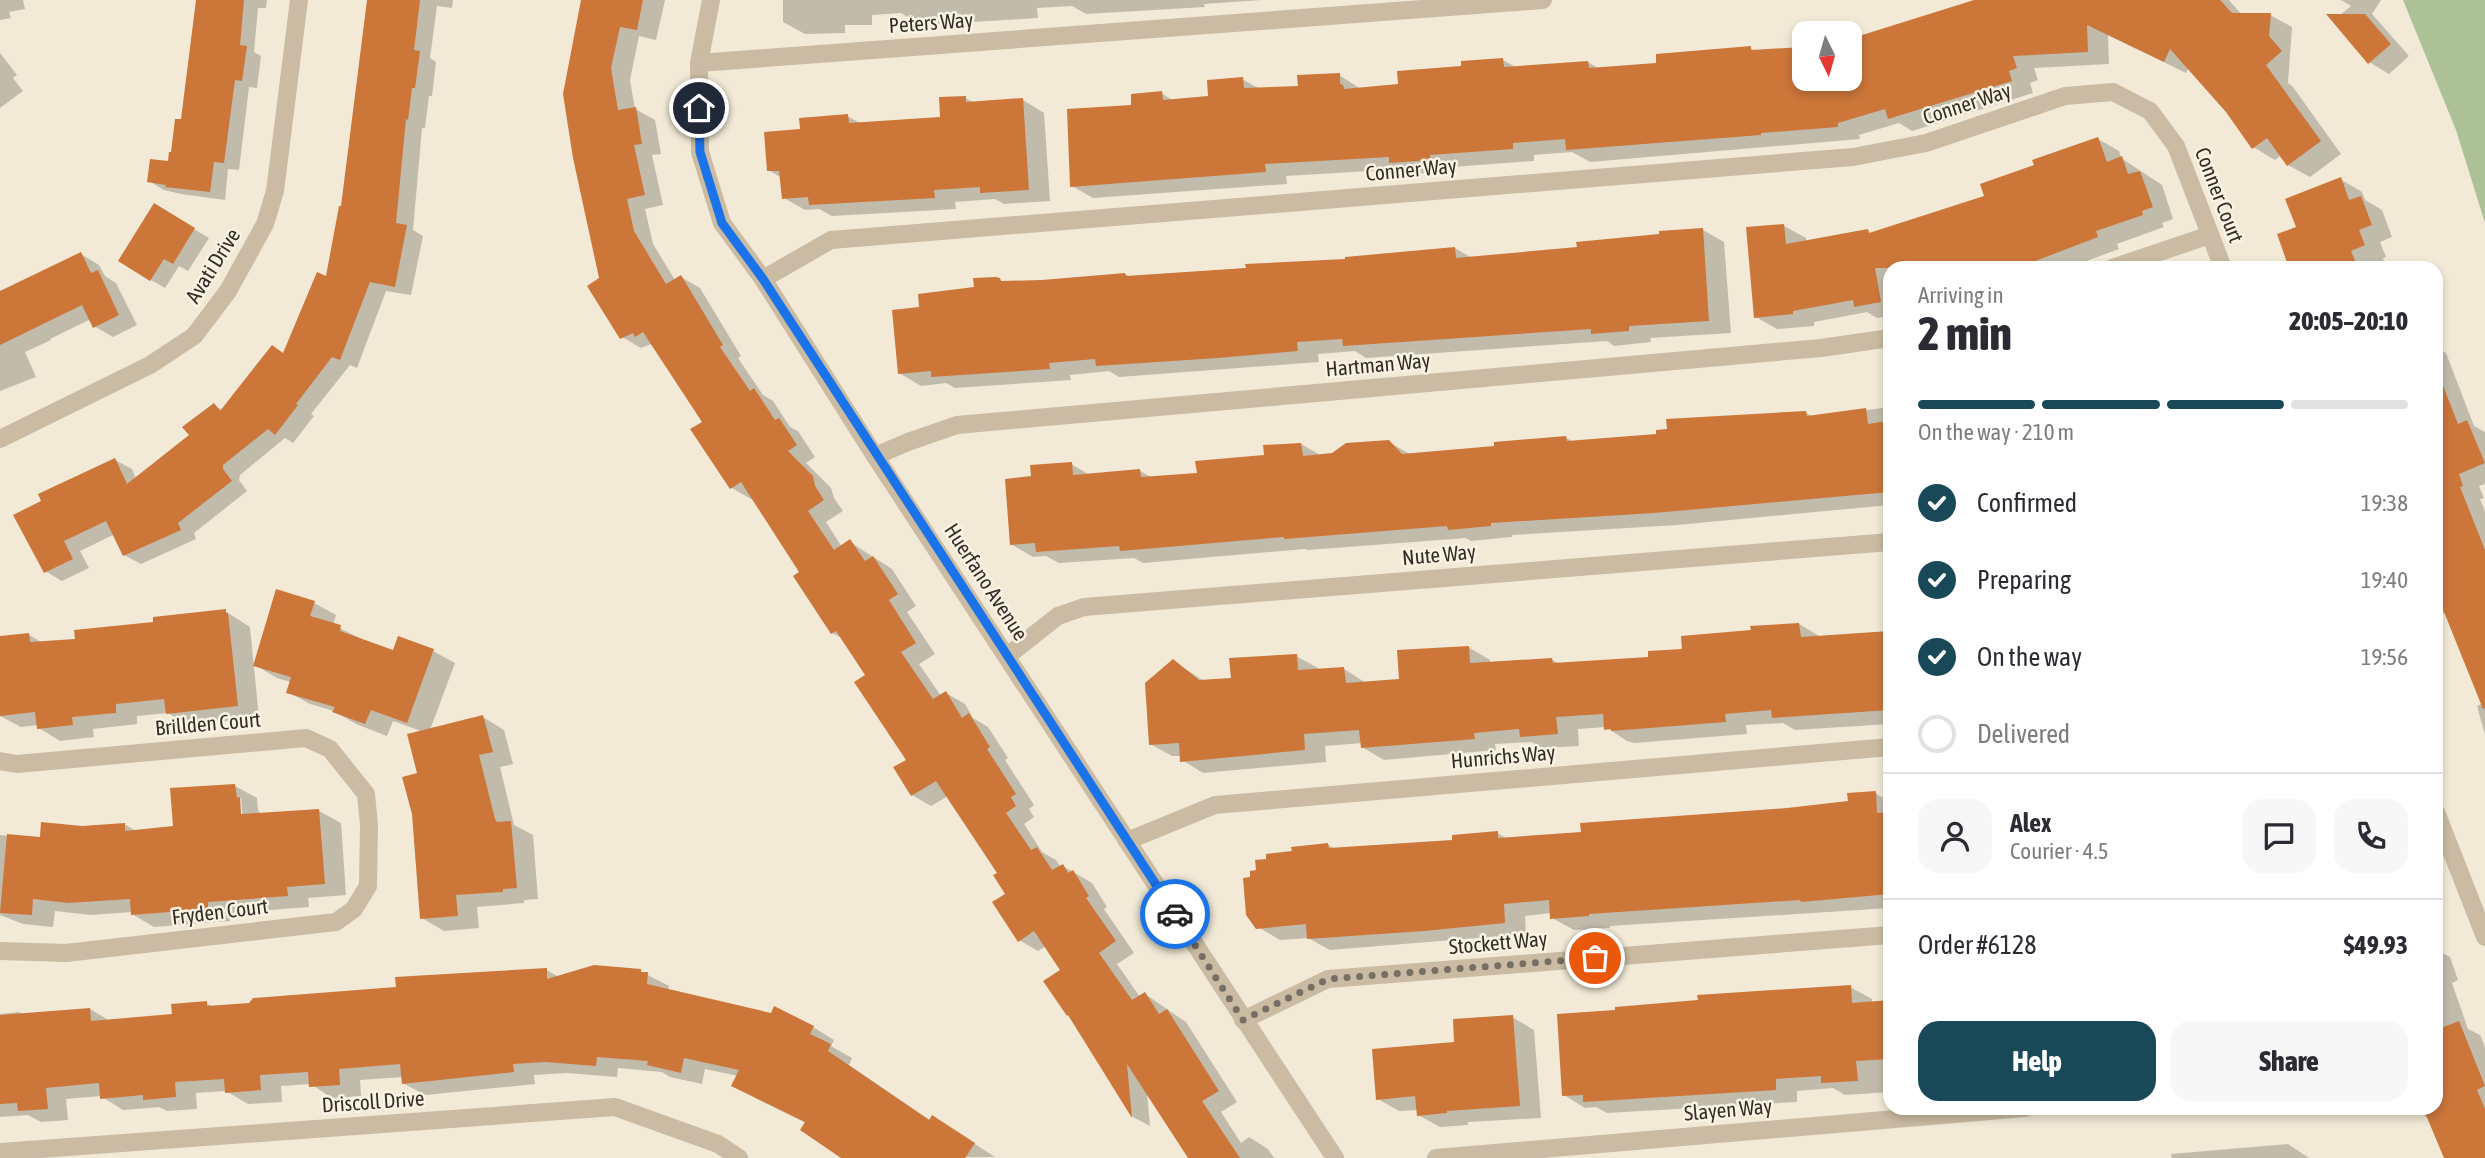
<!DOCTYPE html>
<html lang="en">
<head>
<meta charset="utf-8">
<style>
	body { margin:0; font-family:"Asap Condensed",sans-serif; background:#f7f7f7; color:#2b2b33; height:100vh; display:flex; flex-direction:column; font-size:26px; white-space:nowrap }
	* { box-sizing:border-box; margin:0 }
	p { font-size:23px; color:#7c7c81 }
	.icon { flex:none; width:38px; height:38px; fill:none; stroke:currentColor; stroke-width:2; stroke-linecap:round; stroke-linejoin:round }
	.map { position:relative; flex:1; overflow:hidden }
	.panel { position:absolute; left:1883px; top:261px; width:560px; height:854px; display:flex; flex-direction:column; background:#fff; border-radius:21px; box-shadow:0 4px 10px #0003 }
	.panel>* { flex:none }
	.needle { width:46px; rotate:175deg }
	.buttons { position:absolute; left:1792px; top:21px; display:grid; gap:14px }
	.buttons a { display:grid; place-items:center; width:70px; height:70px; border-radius:14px; background:#fff; box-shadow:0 4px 10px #0003; font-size:35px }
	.pin { position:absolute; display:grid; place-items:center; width:60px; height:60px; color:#fff; margin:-30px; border:4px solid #fff; border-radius:50%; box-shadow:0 2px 7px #0007 }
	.courier { position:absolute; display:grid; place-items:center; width:70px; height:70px; margin:-35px; border:5px solid #1a73e8; border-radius:50%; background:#fff; color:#222; box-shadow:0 2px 9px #0007 }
	.summary em { font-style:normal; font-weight:800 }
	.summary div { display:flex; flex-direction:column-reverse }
	.summary { display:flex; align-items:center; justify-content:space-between; height:119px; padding:0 35px }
	h1 { font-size:46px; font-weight:800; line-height:52px }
	.bar { display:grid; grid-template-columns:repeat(4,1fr); gap:10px 7px; align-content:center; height:84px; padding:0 35px }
	.bar i { height:9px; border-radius:5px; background:#e1e1e2 }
	.bar .current { background:#194958 }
	.bar p { grid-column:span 4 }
	.line { display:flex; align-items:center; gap:18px; padding:0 35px; border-top:2px solid #e1e1e2 }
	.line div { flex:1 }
	.round { display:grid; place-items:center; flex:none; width:74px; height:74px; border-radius:21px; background:#f7f7f7 }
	ol { padding:0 35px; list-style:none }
	li { display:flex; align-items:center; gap:21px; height:77px }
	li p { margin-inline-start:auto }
	li .icon { padding:7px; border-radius:50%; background:#194958; color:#fff; stroke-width:4 }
	li:last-child { color:#7c7c81 }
	li i { width:38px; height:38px; border:4px solid #e1e1e2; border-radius:50% }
	.action { display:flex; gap:14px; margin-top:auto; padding:14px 35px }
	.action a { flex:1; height:80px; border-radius:21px; background:#194958; color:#fff; font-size:28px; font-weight:800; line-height:80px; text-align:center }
	.action a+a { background:#f7f7f7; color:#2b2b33 }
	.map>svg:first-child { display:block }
</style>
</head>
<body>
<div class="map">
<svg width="2485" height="1158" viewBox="0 0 2485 1158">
	<rect width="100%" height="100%" fill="#f2ead7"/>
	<!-- green -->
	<path fill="#acc196" d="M2403,0h82v223l-29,-93z"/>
	<!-- shadow -->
	<g fill="#0003" fill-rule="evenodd">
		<path d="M0,0h23l2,9 -16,3 2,6 -11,2z"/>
		<path d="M198,0h69l-1,8h-8l-4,44 7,4 -4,32 -8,-1 -10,83 -11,-1 -3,31 -44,-6 -17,-4 -15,-9 20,-18 13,-42z"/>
		<path d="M369,0h84l-1,8 -15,-2 -7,52 6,4 -4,34h-3l-4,32h-3l-9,102 10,6 -12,59 -25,-4 -29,77 -7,-3 -39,49 3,2 -21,27 -8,-5 -45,37 -1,5 8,11 -53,42 2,6 -55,25 -17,-9 -9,-21 -35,17 9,17 -27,13 -17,-10 -29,-55 99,-56 17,9 4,10 56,-44 22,-30 9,5 61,-56 43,-76 16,-70z"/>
		<path d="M583,0h82l-9,40 -17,-4 -9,44 5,29 20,11 6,34 -9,1 11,50 -18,4 8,35 22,36 6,-3 19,11 41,68 -3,2 25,37 10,6 17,26 8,4 17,26 -9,6 25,25 3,10 9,13 -17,11 16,25 8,-5 42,27 24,37 -9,6 28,42 -16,10 22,32 5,-3 19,11 8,14 15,9 20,31 -3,2 29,45 -5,4 5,8 -10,7 18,28 14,8 5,7 2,-1 29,17 15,24 -3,2 30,44 -17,11 23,33 5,-3 41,28 51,80 -16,10 20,31 8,-6 19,12 6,9h-84l-43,-66 3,34 -17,-9 -61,-100 -10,-46 -16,-25 -8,5 -19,-11 -11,-46 -9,-21 -51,-77 -17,10 -19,-11 -4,-35 -40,-85 -24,-36 -12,-6 -30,-60 -49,-75 -2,1 -19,-11 -28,-66 -53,-78 -10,4 -19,-11 -21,-58z"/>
		<path d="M783,0h479l-58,4 1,3 -119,7 -14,-8 -35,2 1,10 -117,7 -20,-12 -29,2v10h-27v8l-40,1 -22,-12z"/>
		<path d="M1978,0h251l13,15h28l22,12 -4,56 5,4 48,67 -31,23 -22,-12 -7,-10 -6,5 -22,-13 -26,-36 -38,-44 -3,6 -78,-38 1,29 -75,4 4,12 -8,3 3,10 -121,38 -13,-8 -40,12 1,4 -270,23 -18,-10 -38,3v6l-82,6v4l-39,3 -10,-5 -117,7 1,8 -194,14 -21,-12 61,-80 28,-13 13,8 36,-3 32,-19 18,10 39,-1 40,-13 22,14 39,-3 63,-19 40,-7 14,8 71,-6 11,7 59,-5 92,-16 7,4 47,-4v31h46v-34l13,-1z"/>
		<path d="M2341,0h40l-9,14 37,42 -20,18 -20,-12 -35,-42 17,-14z"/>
		<path d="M0,53l17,22 -4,3 10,13 -23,17z"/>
		<path d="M965,98l10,5 48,-3 21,13 6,88 -46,3 -9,-5 -40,3 1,7 -124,7 -13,-7 -14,1 -21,-12 -2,-20 -14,-8 34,-39 45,-15 15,8 80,-6z"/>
		<path d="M2098,139l21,12 2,7 41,27 11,34 -11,4 2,4 -47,17 2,5 -51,19h-178v48l-13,2 -10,-6 -53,10v4l-37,3 -21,-12 28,-91 22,12v4l61,-11 6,3 113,-36 50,-32z"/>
		<path d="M2340,179l22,13 3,8 17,10 10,27 -12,5 6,15 -3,1 3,10h-93l5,-40z"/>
		<path d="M155,206l54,32 -21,33 -9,-5 -14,22 -14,-8z"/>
		<path d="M1703,230l21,12 7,91 -81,5 1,4 -37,4 -7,-5 -241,17 -11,-7 -37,3 1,8 -200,15 -10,-6 -39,4 1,5 -116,8 -9,-5 -25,3 -22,-13 22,-64 79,-29 5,3 120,-9 5,3 217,-16 108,-13 17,10 107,-9z"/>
		<path d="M81,254l18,11 6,11 11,7 21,42 -24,12 -19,-11 -3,-7 -41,20 1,1 -26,12 11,25 -36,14v-99z"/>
		<path d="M2436,347l10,6 28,73 11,6v52l-6,2 5,12 -4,1 5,12v224l-8,-29 6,-3 -35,-87 -12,-7z"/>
		<path d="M1890,407v98l-213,20 -165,10v2l-41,4 -5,-3 -158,12 -3,-1 -162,14 -9,-5 -75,5 -13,-7 -13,1 -22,-13 22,-66 38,-14 19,11 50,-4 13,7 45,-3 103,-31 21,12 66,-14 24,13 84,-8 70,-9 8,4 84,-7 148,-22 8,4z"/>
		<path d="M314,603l22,12 -3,10 29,14 32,13 39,-1 22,12 -25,67 53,-13 21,13 9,34 -13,3 14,58 19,10 5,64 -14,1v3l-47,4 2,21 -35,3 -22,-13 -3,-143 5,-43 -31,-11 -6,15 -31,-12 -22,-13 -24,-7 -22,-12 3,-10 -14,-4 -22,-13z"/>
		<path d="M225,611l25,16 9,91 -70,7 -21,-12 -31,3v8l-44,5 1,8 -34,4 -21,-13 -1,-3 -17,2 -21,-11v-78l29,-3 14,8 34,-3z"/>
		<path d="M1799,624l22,13 69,-6v93l-95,6 -12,-7 -37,2 1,9 -113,9 -7,-2 -21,-14 -28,2 1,17 -36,2 -12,-6 -36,2 1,6 -112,10 -22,-13v-4l-37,3 1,16 -123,11 -21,-13v-4h-10l-22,-12 23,-83 31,20 28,-2 64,-23 22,12v3l26,-2 22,14 34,-3 68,-33 22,13v4l62,-4 8,4 90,-5 102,-27z"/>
		<path d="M235,786l22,12 1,12 3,5 58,-4 22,12 5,72 -38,3 1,9 -80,6 1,8 -76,6 -22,-13v-2l-41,3 -36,-4 -2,16 -30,-3 -23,-9v-80l42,4 40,-11 42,-4 12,7 39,-3zM238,798h3l2,25h-4z"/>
		<path d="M1875,793l15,9v106l-280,18v2l-36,2 -22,-12v-5l-27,3 1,18 -196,16 -22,-12 -28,2 -22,-13 70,-82 7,4 119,-8 43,-8 11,6 74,-5 268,-31z"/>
		<path d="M2436,939l6,14 8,4 8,23 -6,3 16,46 12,6 5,12v111h-39l-16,-39 -12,-7 -2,-4h20z"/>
		<path d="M546,970l13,7 81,-6 29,15 -1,5 145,36 21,13 -3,6 21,12 -3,7 81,55 3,-3 62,40 -148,1 -41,-35 -51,-25 -17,-22 -33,-7 -3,15 -32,-7 -8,-5 -44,-4 -1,9 -50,-4 -33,2 1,9 -110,11 -22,-12v-6l-43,3 1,16 -29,2 -21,-14 -30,2 1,16 -34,2 -22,-13 -30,2 1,16 -30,2 -8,-4 -36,3 -22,-14 -35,3 2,21 -27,2 -13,-7 -28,2v-103l19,-2 6,3 65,-6 20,12 64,-6 32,-12 8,4 184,-18z"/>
		<path d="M1850,987l22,12v4l18,-2v91l-45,3 -12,-7 -36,3v11l-190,11 -11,-6 -11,1 -21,-13z"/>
		<path d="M1512,1017l22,13 7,88 -73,4v3l-28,2 -22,-12v-5l-19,1 -21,-12 78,-56z"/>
		<path d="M2288,1144l21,14h-137l-1,-4z"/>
	</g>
	<!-- building -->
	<g fill="#cc763a">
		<path d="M196,0h48l-4,45 7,1 -5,35 -7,-1 -11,83 -10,-1 -4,30 -45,-5 1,-2 -19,-3 3,-23 18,2 1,-9h2l4,-33h6z"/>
		<path d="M367,0h53l-6,50 6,1 -5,37h-3l-4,32 -2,-1 -10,104 11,2 -12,62 -25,-5 -30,78 -8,-3 -36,47 2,1 -23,30 -7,-6 -45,36v4l9,12 -54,42 3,7 -58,26 -17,-35 -42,20 9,18 -29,14 -31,-58 28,-14 -3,-7 77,-36 12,26 62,-49 -7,-8 32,-24 6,8 52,-66 11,8 34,-81 9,4 13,-70h2z"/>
		<path d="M581,0h62l-6,30 -17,-3 -9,41 7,42 18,-3 6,37 -8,1 11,50 -18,4 7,32 32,53 15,-9 42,70 -3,2 30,44 4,-3 21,32 4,-2 18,27 -9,6 25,25 2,10 9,14 -16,11 26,39 16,-11 15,22 8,-5 25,38 -9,6 27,43 -15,9 32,47 13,-8 16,27 7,-5 21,34 -3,2 29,45 -5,3 5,9 -10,7 25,37 6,-3 15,23 11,-6 5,9 5,-3 16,26 -3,2 30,43 -17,12 33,47 13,-8 14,22 8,-5 52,82 -17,10 38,57h-52l-61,-94 5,54 -64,-103 -1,1 -24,-35 17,-11 -26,-39 -16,11 -26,-40 13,-8 -12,-19 4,-2 -61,-92 -25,15 -18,-29 13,-7 -52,-78 11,-7 -29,-44 -5,3 -38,-58 6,-4 -58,-90 -11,7 -40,-60 12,-7 -59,-90 -8,5 -2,-4 -13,6 -33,-53 12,-8 -26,-120 -10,-64z"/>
		<path d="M1974,0h246l12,13h39l-2,23 13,15 -16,14 55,76 -34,25 -20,-28 -15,11 -26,-37 -56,-63 -6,13 -77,-37 1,27 -75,4 4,12 -8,3 3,10 -124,38 -3,-10 -47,14v4l-77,6v2l-195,15 -1,-11 -52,4v6l-83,6 1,5 -42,3v-6l-124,7 1,8 -196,15 -3,-78 64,-4v-11l31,-3 1,9 45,-4 -1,-16 36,-3 1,11 54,-2 -1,-11 43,-2v11l3,1 1,4 54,-5 -1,-13 64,-5v-5l42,-3 1,9 84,-6 1,7 67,-5v-9l95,-8v4l53,-3v32h46v-28l12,-4 -3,-11z"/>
		<path d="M2326,14h39l26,30 -23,20z"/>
		<path d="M966,96v6l57,-4 6,92 -49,3v-6l-46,3 1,8 -126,7 -1,-8 -26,2 -3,-28h-12l-3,-39 36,-3 -1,-11 49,-4 1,9 91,-6 -1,-20z"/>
		<path d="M2098,137l9,25 15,-6 6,18 12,-3 13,36 -11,4 1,4 -47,16 2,6 -81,31h-142l6,34 -27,5 -1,-7 -60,11v3l-39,4 -8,-91 38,-3 2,20 82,-15 1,4 115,-37 -4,-12 54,-19 -2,-5z"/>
		<path d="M2341,177l8,23 12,-4 11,29 -13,5 6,15 -14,6 7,17h-69l-12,-34 19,-7 -11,-28z"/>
		<path d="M154,203l41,25 -22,36 -9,-5 -14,22 -32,-20z"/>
		<path d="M1703,228l6,93 -80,5v5l-38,3v-5l-248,17 -1,-7 -45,3 1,9 -80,7 -122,8 -1,-7 -46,4 1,6 -119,8v-6l-33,3 -6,-64 27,-3 -1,-13 56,-7 -1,-9 23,-1 4,1 1,3 41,-1 83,-7 1,3 120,-8 -1,-4 100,-5v-2l110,-10 1,11 121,-11 -1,-5 83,-8v-3z"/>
		<path d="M81,252l10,21 7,-3 21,45 -26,13 -11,-23 -82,40v-54z"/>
		<path d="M2436,373h2l20,51 9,-4 18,43 -26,11 4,12 -3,1 25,63v158l-2,1 -41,-102 -6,3z"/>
		<path d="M1866,408l2,16 19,-3 3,21v50l-236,21 -163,10v3l-43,4 -1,-4 -163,13v-2l-164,14 -1,-5 -83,6 -1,-9 -25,2 -5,-66 26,-3 -1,-11 42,-3 1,13 67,-6 1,8 56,-4 -2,-12 69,-6 -1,-10 38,-2 2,13 29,-3 14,-10 43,-3 13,14 92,-8v-4l72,-6 1,5 89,-7v-4l11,-1 -1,-10 140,-8 1,5z"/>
		<path d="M276,589l39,12 -5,15 31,9 -1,6 53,19 5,-14 36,13 -27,74 -36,-13 -6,14 -33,-12 3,-5 -49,-14 5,-16 -38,-11z"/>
		<path d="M226,609v4h2l10,93 -72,8 -2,-15 -48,5v9l-44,4 1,8 -36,4 -2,-17 -35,4v-80l29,-3 1,9 45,-3 -1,-9 79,-8v-5z"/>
		<path d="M1799,623l2,14 89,-6v79l-118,8 -1,-8 -46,4 1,8 -115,9v-2l-7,1 -1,-16 -47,3 2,17 -38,3 -1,-8 -45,4 1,6 -114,9 -2,-18 -55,4 1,16 -125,12 -1,-19 -30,2 -4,-62 28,-24 26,21 32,-2 -2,-20 68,-4 1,16 46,-3 2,16 53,-4 -2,-29 72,-4 1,17 82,-5 1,5 95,-6v-6l34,-2 -1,-13 70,-6 -1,-4z"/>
		<path d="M483,715l10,37 -14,3 16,64 2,3 14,-1 6,67 -14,1v3l-47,3 2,21 -38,3 -8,-105 -10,-37 15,-4 -10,-39z"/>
		<path d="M235,784l2,14 3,-1 1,17 78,-5 6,75 -38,3 1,9 -80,6v7l-77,6 -1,-16 -62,4 -35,-4 -1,16 -32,-2 7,-79 33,3 1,-15 41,4 43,-3v8l48,-5 -3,-38z"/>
		<path d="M1876,791l1,22 13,-1v82l-89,8 -1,-2 -211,14v2l-39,3 -1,-19 -45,4 1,19 -81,8 -117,8 -1,-15 -50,5 -10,-14 -3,-37 7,-1v-6l6,-1 -1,-10 11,-1v-5l26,-3 -1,-4 37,-4 1,5 123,-8v-5l46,-4v7l83,-6 -1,-9 207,-15 61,-7 -1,-8z"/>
		<path d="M594,965l47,4v3h7l-1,12 124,29 3,-7 40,20 -4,8 21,10 -3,7 101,69 3,-5 43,28 -10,15h-124l-41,-28 5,-8 -74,-36 8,-16 -55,-12 -3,15 -34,-8 1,-4 -51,-4 -1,9 -51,-4 -32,2 1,8 -112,12 -2,-20 -61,5 1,16 -31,2 -1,-15 -48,3 1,15 -36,3 -1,-14 -49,3 1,15 -33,3v-5l-43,4 -1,-16 -53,5 2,21 -30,2 -1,-8 -17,1v-89l90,-7 1,13 81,-7 -1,-10 36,-3v5l42,-3 4,-5 143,-11 -1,-10 152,-9v11z"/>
		<path d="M1851,985l1,18 38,-3v59l-34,2 2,20 -37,2v-7l-45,3v11l-193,12v-7l-21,1 -5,-82 58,-4v-3l83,-7 -1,-5z"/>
		<path d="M1513,1015l7,91 -73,5v2l-30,3 -2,-20 -39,4 -4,-51 82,-7 -1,-23z"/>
		<path d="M2459,1021l26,65 -8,4 8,19v49h-41l-21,-50h13v-78z"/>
	</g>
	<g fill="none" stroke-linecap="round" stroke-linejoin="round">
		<!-- minor -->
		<g stroke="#cabba2" stroke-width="18">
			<path d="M711,0l-12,63 1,89 22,71 41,56 112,177 460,702"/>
			<path d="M699,63l844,-63"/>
			<path d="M2112,268l98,-33"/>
			<path d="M763,279l68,-39 1022,-83 73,-14 139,-47 48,-4 37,19 26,35 47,122"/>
			<path d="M0,439l150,-74 44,-29 34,-45 37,-67 10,-33 24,-191"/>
			<path d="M875,456l33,-14 49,-17 864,-77 69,-10"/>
			<path d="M1007,656l51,-40 26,-9 806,-65"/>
			<path d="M0,761l17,3 289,-26 24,11 36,45 3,31 -1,61 -14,23 -18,13 -270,31 -66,-2"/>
			<path d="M2436,812l49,125"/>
			<path d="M1127,841l88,-36 675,-58"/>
			<path d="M1243,1020l85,-41 562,-44"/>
			<path d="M0,1152l615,-45 103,37 21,14"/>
			<path d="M1436,1158l589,-50"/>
		</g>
	</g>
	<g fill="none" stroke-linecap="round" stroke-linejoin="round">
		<!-- done -->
		<path stroke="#776f63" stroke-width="7" stroke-dasharray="0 12.6" d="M1175,914l68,106 85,-41 267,-21"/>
		<!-- route -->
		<path stroke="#1a73e8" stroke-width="9" d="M699,108l1,44 22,71 41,56 412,635"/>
	</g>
	<g text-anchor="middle" stroke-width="5" stroke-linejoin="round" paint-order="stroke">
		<!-- street labels -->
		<g font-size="21" fill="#352d25" stroke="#faf3e3">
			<text transform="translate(931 23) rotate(-4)" y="7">Peters Way</text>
			<text transform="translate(1967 104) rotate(-18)" y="7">Conner Way</text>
			<text transform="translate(1411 170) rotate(-5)" y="7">Conner Way</text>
			<text transform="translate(2219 195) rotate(69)" y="7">Conner Court</text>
			<text transform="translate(213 266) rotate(-58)" y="7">Avati Drive</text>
			<text transform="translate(1378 365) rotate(-5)" y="7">Hartman Way</text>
			<text transform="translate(1439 555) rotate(-5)" y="7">Nute Way</text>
			<text transform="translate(986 582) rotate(57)" y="7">Huerfano Avenue</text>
			<text transform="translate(208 724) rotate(-5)" y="7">Brillden Court</text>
			<text transform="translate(1503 757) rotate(-5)" y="7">Hunrichs Way</text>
			<text transform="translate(220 912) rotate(-7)" y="7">Fryden Court</text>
			<text transform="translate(1498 943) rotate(-5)" y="7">Stockett Way</text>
			<text transform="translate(373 1102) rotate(-4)" y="7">Driscoll Drive</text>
			<text transform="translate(1728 1110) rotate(-5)" y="7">Slayen Way</text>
		</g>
	</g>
</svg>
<div class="buttons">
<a><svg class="needle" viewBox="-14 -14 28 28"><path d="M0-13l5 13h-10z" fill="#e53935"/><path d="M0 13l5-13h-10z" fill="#7c7c81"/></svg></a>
</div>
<div class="pin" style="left:1595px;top:958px;background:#ea580c"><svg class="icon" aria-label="bag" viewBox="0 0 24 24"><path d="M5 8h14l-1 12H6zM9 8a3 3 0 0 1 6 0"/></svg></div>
<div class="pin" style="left:699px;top:108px;background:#1f2937"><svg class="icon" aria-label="home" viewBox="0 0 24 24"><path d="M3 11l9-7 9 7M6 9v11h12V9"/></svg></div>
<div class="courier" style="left:1175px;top:914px"><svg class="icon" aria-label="car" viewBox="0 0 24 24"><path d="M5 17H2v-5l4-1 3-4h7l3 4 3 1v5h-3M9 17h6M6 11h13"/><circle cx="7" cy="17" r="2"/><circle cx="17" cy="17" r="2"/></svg></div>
<section class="panel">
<div class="summary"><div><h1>2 min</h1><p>Arriving in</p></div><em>20:05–20:10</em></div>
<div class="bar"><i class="current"></i><i class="current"></i><i class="current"></i><i></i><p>On the way · 210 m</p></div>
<ol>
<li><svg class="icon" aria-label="check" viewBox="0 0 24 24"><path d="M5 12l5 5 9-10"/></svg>Confirmed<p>19:38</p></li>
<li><svg class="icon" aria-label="check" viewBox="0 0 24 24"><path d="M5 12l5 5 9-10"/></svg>Preparing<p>19:40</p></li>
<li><svg class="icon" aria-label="check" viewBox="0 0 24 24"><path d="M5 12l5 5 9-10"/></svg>On the way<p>19:56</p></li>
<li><i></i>Delivered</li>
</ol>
<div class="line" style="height:126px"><a class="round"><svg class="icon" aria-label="person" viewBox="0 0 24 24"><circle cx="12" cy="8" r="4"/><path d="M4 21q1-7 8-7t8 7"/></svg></a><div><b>Alex</b><p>Courier · 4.5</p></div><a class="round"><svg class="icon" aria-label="chat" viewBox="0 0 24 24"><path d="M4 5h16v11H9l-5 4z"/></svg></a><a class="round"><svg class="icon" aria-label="phone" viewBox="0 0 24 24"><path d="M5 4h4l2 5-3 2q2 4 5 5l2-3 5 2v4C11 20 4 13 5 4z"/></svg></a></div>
<div class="line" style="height:91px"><div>Order #6128</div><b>$49.93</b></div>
<div class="action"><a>Help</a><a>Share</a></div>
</section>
</div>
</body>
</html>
